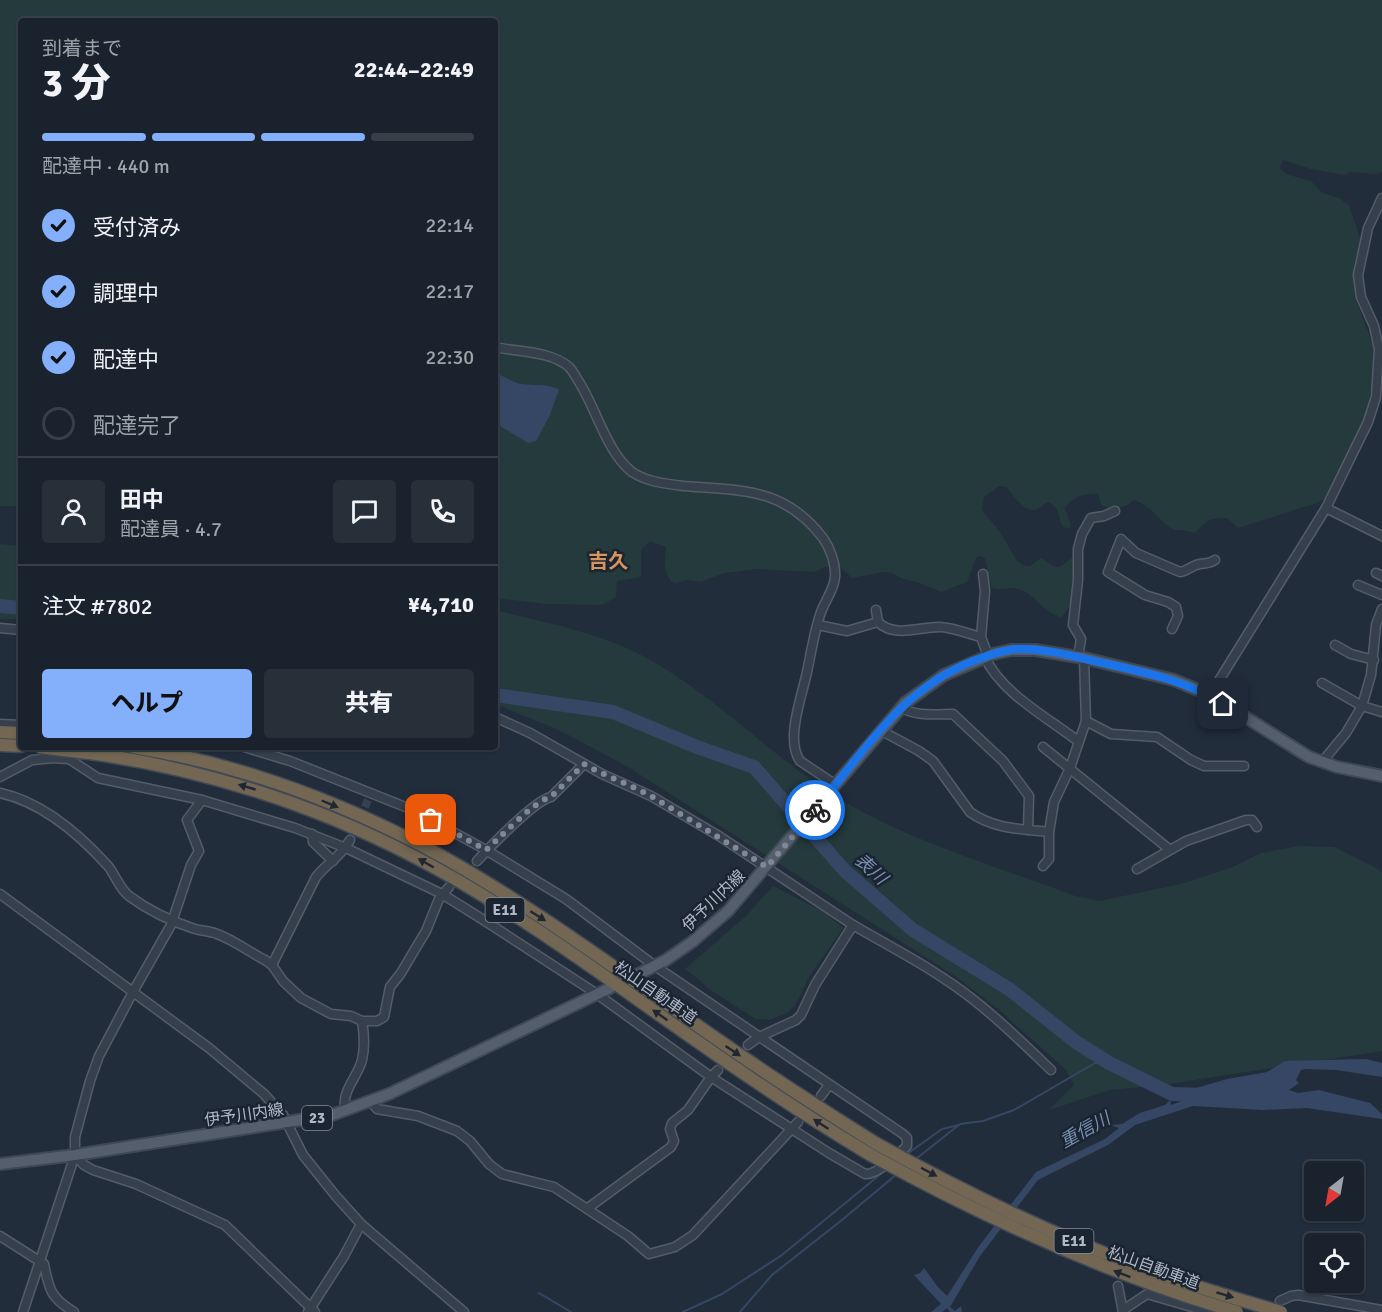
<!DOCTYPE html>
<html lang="ja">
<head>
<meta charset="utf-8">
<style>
	body { margin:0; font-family:Signika,"Noto Sans JP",sans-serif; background:#272f39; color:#f1f3f6; height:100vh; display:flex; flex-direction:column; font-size:22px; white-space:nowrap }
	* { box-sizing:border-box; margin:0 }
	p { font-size:20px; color:#9fa4aa }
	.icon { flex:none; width:33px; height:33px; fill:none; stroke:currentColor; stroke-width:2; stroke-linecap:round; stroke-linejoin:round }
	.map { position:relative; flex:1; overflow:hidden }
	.panel { position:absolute; left:18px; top:18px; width:480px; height:732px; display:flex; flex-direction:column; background:#1a222d; border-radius:6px; box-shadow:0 2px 4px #0004,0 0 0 2px #383f49 }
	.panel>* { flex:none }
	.needle { width:39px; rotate:211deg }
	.buttons { position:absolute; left:1304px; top:1161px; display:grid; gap:12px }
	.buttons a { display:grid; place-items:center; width:60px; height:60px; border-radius:6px; background:#1a222d; box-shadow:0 2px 4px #0004,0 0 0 2px #383f49; font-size:30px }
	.pin { position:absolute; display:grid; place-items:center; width:51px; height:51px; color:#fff; margin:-26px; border-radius:12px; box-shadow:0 3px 9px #0006 }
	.courier { position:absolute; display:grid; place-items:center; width:60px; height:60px; margin:-30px; border:4px solid #1a73e8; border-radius:50%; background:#fff; color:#222; box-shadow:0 2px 8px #0007 }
	.headline em { font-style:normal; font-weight:800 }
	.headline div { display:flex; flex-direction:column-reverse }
	.headline { display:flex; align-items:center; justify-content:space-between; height:102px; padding:0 24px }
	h1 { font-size:39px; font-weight:800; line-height:45px }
	.bar { display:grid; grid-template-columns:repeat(4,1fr); gap:9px 6px; align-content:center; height:72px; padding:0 24px }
	.bar i { height:8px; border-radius:4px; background:#383f49 }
	.bar .active { background:#83affb }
	.bar p { grid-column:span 4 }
	.line { display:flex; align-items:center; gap:15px; padding:0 24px; border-top:2px solid #383f49 }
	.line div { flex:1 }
	.round { display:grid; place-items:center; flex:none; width:63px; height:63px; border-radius:6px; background:#272f39 }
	ol { padding:0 24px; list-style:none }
	li { display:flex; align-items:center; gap:18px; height:66px }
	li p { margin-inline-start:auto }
	li .icon { padding:6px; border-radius:50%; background:#83affb; color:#111; stroke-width:4 }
	li:last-child { color:#9fa4aa }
	li i { width:33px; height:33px; border:3px solid #383f49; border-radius:50% }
	.action { display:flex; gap:12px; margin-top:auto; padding:12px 24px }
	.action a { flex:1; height:69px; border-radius:6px; background:#83affb; color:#111; font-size:24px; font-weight:800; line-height:69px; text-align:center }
	.action a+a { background:#272f39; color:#f1f3f6 }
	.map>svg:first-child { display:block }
</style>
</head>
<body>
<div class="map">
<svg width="1382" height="1312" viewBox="0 0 1382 1312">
	<rect width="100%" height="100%" fill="#222d3c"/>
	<!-- green -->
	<g fill="#243a3d">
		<path d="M0,0h1382v172l-6,2 -26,-2 -5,3 -34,-6 -28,-9 -4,8 10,7 22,6 10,11 18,6 10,7 12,36 -6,40 2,21 18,49v19l-4,26 -7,26 -38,75 -6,5 -82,26 -11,-10c-18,0 -20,2 -32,15l-13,-3h-7c-16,-7 -23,-25 -41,-30 -11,9 -18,9 -32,6l-4,-12c-14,-1 -25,3 -33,14l6,18 -3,3 -5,-2c-6,-11 -2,-20 -15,-25 -4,2 -6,4 -9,6 -13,8 -26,-12 -32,-21l-8,-1 -15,11 -2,13 18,22 17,29 8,5h5l11,-8c19,11 14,13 32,-1l3,1 -4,45 -11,15c-7,-4 -15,-8 -20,-13 -8,-7 -12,-13 -23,-16 -9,-3 -18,3 -27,-2l-6,-29 -5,-2 -4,2 -9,24 -26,10 -24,-10 -14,-3 -11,-6 -8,-1 -32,6 -11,-10 -4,-1h-13l-9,5 -58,-3 -33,4 -24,9 -14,-2 -12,3c-12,-9 -9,-22 -8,-36l-16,-6 -9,9v27l-24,4 -1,16 -14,8 -55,-1 -52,-6v-577h-474v485h-21z"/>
		<path d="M0,544l21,2v73h-21z"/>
		<path d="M495,610c53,13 112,24 159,52 67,39 120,97 186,137 73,44 157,67 235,97l24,5 82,-17 52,-17 28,-14 38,-7 35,1 42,21 6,4v179l-220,34 -53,5 -60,20 25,-25 -8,-15 -68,-61 -43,-33 -327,-209 -69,-37 -64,-26z"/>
		<path d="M773,886l51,26 19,16 -34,49 -13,27 -9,9 -18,7 -13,-1 -49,-31 -5,-6 -17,-13 62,-54z"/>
	</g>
	<!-- water -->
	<g fill="#354764">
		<path d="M495,372c8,4 17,10 26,12 12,2 28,-1 38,6l-10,27 -13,24 -8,2 -33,-20z"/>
		<path d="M1366,1059l16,4v14l-46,-7 -31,-1 -4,1 -5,10 3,3 -10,7 9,3 21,-3 51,13 12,11v5l-75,-11 -44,2 -70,-4 -58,19 -27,20 -70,35 -58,76 -30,51 5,4 6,-5 1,6h-12l-3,-4 -5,4h-11l10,-8 -27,-29 6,-2 4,-5 14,19 9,9 32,-50 57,-74 69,-33 14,-11 -9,-3 12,-1 18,-11 25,-8 5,-5 1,5 11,-4 11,-12 34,-10 40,-7 18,-11z"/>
	</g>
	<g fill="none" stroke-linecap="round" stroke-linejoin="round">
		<!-- stream -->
		<g stroke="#354764" stroke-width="2">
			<path d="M907,1154l35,-25 17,-4"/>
			<path d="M916,1159l44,-35 23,-3 31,-11 81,-47h14"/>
			<path d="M539,1293l32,19"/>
			<path d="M683,1312l39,-18 60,-39 106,-87"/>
			<path d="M740,1312l32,-37 70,-55 55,-46"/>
		</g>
		<!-- river -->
		<g stroke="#354764" stroke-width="14">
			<path d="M0,606l21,2"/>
			<path d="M495,695l118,17 84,35 57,20 91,104 68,59 96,59 67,53 33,21 63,31 34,1"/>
		</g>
		<!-- minor-tunnel -->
		<path stroke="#374251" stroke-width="8" stroke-dasharray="8 4" stroke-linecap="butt" d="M350,840l18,-40"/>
		<defs>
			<g id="minor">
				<path d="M495,347c23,5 56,4 74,20 4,4 7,10 10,15 17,26 28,71 53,90 15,10 35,12 52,14 58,5 100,1 139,52 7,10 13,26 12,39 -1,14 -11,24 -15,38 -6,18 -9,38 -13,57 -5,24 -22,68 -7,89l36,24"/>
				<path d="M1326,508l56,28"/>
				<path d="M1376,573l6,3"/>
				<path d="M983,574l2,17 -4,46 7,19"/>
				<path d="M1358,585l24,10"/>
				<path d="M876,610l2,12c16,16 41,5 61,5 13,0 29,7 42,10"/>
				<path d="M818,625l29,6 31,-9"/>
				<path d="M0,628l21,2"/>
				<path d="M1172,629l6,-13 -2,-9 -8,-5 -23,-7 -37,-23 13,-33 15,14 44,19c8,-1 12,-7 20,-8 6,-1 9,0 15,-4"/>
				<path d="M1335,645l16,9 23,6"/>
				<path d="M985,657c15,35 63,61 93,84"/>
				<path d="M1078,657l3,-18 -8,-14 5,-45v-31l4,-15 9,-16 13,-2 11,-5"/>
				<path d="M1322,683l40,23 20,6"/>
				<path d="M1210,695l116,-187 42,-86 8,-25 3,-48 -5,-23 -13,-29 -3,-22 10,-47 14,-30"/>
				<path d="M901,707c13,10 37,7 52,7l50,47 26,35 -1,34"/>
				<path d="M495,717l35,16 72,41 49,22 68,40 134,89 -38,60 -14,30 -5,5 -37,17 -11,8"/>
				<path d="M1086,721l25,13 46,3 34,23 13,6h40"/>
				<path d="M0,724l21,1"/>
				<path d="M880,730l39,21 14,10 37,51c23,17 51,17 79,20"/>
				<path d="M1043,747l126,102"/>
				<path d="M1322,762l24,-29 16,-27 9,-31 5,-50 6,-16"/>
				<path d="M0,777l32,-17 21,-2 16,1 29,19 104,22 93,28 51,20 96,46 40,25 115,75 114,83 118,76 36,21c12,1 34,-20 42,-28v-8l-4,-4 -248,-168 -89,-67 -80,-49 -73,-40 -123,-49 -46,-14"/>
				<path d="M0,793c42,9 80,42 108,73 8,10 11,22 21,30 19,14 44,26 66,33 7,2 15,2 22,5 17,6 32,18 48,26l7,5 11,16 18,17 30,16 20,2 11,5c2,12 3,27 0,39 -4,17 -22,32 -16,50"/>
				<path d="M312,834l1,8 20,19"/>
				<path d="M477,861c13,-14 58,-61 74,-64l33,-33"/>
				<path d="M1043,866l6,-7v-27l5,-30 16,-34 16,-47 -2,-63"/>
				<path d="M1137,869l49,-28 60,-21h6l5,7"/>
				<path d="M0,894l209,154 55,46 19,21 20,40 32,40 26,29 103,88"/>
				<path d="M853,925c41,24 85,46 122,76 27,21 51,45 76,69"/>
				<path d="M272,965l44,-88c13,-16 23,-18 34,-37"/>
				<path d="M362,1021h15l7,-4 6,-30 11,-14 13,-22 12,-20 13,-32 10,-12"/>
				<path d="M821,1096l8,-11"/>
				<path d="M371,1102l6,7 41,7 39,15 13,10 19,23 13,10 52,13 74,49 21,18 26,-7 18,-12 105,-113"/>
				<path d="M75,1155l9,10 9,5 43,14 89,41 90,87"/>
				<path d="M588,1208l83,-61 3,-6 -4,-12 2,-6 16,-13 23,-33 7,-7"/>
				<path d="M0,1236l44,28c5,26 7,34 30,48"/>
				<path d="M1118,1286l5,26"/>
				<path d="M1280,1301l11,-5 7,-1 84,15"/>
				<path d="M1123,1310l24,-16 62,18"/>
				<path d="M23,1312l52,-157v-18l15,-56 9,-25 35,-66 37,-65 20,-60 8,-14 -12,-31 15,-20"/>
				<path d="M308,1312l36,-56 17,-32"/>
			</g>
			<g id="major">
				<path d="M637,975l29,-15 26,-18 36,-31 177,-208 39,-28 49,-21 18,-4h24l49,8 90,22 36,15 99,62 28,10 45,9"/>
				<path d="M0,1164l75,-9 257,-40 57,-21 221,-106"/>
			</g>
			<g id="highway">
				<path d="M0,732l21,1"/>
				<path d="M0,745l21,1"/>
				<path d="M133,747c100,16 200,52 290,99 101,54 194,124 288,189 54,38 110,74 166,109"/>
				<path d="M97,754c112,17 218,51 318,103 79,41 153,93 225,144 76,54 152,107 231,154"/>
			</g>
		</defs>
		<!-- minor casing -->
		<use href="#minor" stroke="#545c6a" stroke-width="11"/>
		<!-- major casing -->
		<use href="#major" stroke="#3f4855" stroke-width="14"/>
		<!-- highway casing -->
		<use href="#highway" stroke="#414957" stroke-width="15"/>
		<!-- minor -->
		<use href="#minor" stroke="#363f4c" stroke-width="8"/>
		<!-- major -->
		<use href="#major" stroke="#545e6d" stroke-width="10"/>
		<!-- highway -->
		<use href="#highway" stroke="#736753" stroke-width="12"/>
		<defs>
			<g id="highway-bridge">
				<path d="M39,747l58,7"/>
				<path d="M877,1144c85,47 170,89 261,122 47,18 95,32 143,46"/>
				<path d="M871,1155c118,65 237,119 366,157"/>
			</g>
		</defs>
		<!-- highway-bridge casing -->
		<use href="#highway-bridge" stroke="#414957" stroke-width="15" stroke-linecap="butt"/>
		<!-- highway-bridge -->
		<use href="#highway-bridge" stroke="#736753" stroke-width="12"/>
	</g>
	<!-- one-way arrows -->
	<defs><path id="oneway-solid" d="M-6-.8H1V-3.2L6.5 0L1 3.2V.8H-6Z" transform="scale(1.5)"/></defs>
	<g fill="#1f2733">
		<use href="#oneway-solid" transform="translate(247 787) rotate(-164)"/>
		<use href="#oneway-solid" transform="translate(330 804) rotate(23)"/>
		<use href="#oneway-solid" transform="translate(426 863) rotate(-150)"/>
		<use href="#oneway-solid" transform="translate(538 916) rotate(32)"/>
		<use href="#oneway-solid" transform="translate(660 1015) rotate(-145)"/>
		<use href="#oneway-solid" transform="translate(733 1051) rotate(34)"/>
		<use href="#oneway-solid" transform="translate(821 1124) rotate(-147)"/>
		<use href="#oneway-solid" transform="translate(929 1172) rotate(28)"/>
		<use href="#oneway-solid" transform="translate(1122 1274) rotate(-159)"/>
		<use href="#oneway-solid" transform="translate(1225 1295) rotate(17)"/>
	</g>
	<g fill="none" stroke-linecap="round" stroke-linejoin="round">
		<!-- done -->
		<path stroke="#7f8897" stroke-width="6" stroke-dasharray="0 10.8" d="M431,820l55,30c14,-12 49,-50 65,-53l33,-33c21,12 45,20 67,32l116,71 48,-57"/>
		<!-- route -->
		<path stroke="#1a73e8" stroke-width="8" d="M815,810c48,-57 86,-121 158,-149 14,-5 29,-11 44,-12 28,-1 59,8 86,14 41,9 84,18 120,41"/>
	</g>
	<g text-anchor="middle" stroke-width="5" stroke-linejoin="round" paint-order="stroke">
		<!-- shield labels -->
		<g fill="#1b2431" stroke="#848c9b" stroke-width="1.5">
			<rect x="485.5" y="898" width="39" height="24" rx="4.5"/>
			<rect x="302" y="1106" width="30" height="24" rx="4.5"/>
			<rect x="1054.5" y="1229" width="39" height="24" rx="4.5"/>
		</g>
		<g font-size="15" font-weight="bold" fill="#b1b9c8">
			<text x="505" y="915">E11</text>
			<text x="317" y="1123">23</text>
			<text x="1074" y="1246">E11</text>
		</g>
		<!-- street labels -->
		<g font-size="16" fill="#b1b9c8" stroke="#1b2431">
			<text transform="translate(713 900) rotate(-44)" y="6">伊予川内線</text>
			<text transform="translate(656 992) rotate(35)" y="6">松山自動車道</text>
			<text transform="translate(244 1114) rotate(-8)" y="6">伊予川内線</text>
			<text transform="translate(1154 1267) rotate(20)" y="6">松山自動車道</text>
		</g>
		<!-- water labels -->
		<g font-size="18" font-style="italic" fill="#788fb1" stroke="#1b2431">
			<text transform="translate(871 869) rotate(42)" y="6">表川</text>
			<text transform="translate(1085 1130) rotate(-29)" y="6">重信川</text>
		</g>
		<!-- quarter labels -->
		<g font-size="20" font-weight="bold" fill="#d7955d" stroke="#1b2431">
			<text x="608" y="568">吉久</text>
		</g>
	</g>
</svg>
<div class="buttons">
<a><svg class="needle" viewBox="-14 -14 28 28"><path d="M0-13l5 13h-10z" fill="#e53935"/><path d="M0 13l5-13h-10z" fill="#9fa4aa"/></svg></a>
<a><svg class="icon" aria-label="locate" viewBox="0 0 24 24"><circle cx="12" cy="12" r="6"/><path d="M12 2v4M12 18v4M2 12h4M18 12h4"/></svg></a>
</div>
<div class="pin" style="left:431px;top:820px;background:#ea580c"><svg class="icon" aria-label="bag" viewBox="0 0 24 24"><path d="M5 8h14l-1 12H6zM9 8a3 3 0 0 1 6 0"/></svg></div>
<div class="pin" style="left:1223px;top:704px;background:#1f2937"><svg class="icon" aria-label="home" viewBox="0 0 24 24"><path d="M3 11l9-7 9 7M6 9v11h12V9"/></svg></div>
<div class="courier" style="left:815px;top:810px"><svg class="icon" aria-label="bike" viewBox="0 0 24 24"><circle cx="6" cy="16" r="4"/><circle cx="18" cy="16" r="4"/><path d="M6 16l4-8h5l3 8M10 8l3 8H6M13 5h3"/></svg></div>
<section class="panel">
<div class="headline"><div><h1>3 分</h1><p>到着まで</p></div><em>22:44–22:49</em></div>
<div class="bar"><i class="active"></i><i class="active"></i><i class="active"></i><i></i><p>配達中 · 440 m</p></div>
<ol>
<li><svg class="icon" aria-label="check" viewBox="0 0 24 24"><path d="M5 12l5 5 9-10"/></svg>受付済み<p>22:14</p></li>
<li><svg class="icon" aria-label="check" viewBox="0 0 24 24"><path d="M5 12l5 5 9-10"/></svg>調理中<p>22:17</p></li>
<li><svg class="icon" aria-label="check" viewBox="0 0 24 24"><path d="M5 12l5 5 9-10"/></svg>配達中<p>22:30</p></li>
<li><i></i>配達完了</li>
</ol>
<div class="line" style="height:108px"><a class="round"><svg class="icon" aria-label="person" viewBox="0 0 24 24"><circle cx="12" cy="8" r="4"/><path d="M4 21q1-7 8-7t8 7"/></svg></a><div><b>田中</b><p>配達員 · 4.7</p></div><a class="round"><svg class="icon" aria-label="chat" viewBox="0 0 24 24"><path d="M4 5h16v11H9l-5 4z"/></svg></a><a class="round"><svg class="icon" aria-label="phone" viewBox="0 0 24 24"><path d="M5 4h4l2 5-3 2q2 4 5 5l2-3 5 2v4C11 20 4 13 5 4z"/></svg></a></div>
<div class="line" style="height:78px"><div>注文 #7802</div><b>¥4,710</b></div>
<div class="action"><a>ヘルプ</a><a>共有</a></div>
</section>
</div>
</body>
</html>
